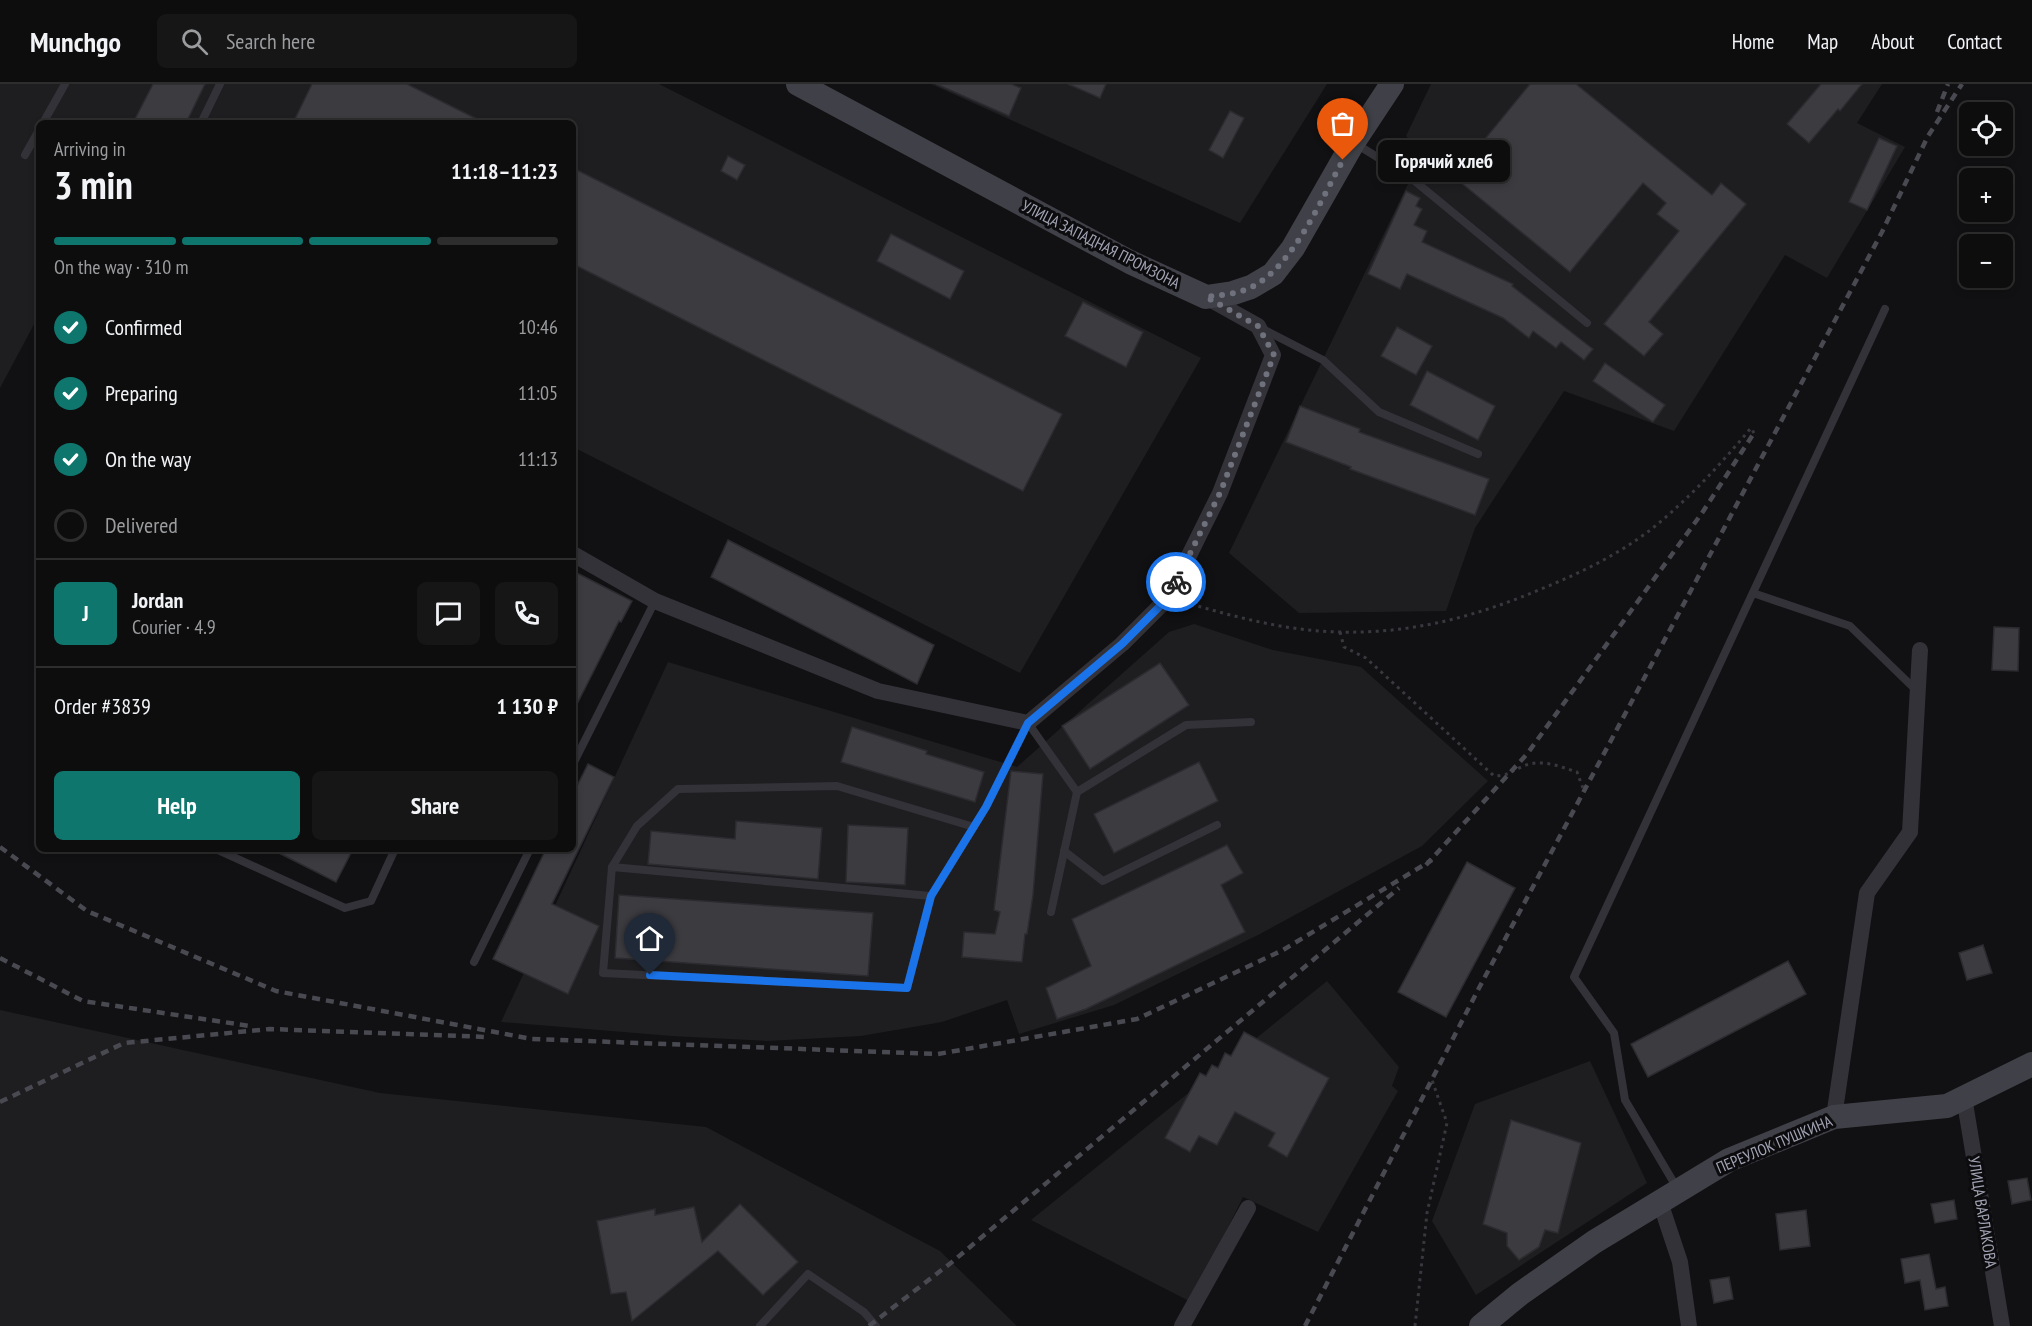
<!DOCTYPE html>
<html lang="en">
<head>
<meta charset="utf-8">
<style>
	body { margin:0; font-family:"PT Sans Narrow",sans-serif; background:#161617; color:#f1f3f6; height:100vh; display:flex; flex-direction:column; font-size:22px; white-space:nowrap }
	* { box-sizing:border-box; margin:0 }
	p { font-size:20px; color:#9a9c9e }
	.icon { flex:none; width:33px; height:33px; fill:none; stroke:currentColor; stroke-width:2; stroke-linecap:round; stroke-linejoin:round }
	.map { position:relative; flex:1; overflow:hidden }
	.sheet { position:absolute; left:36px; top:36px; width:540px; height:732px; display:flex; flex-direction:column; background:#0d0d0e; border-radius:9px; box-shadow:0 3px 9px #0003,0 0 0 2px #2d2d2e }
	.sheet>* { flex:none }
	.fabs { position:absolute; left:1959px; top:18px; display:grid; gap:12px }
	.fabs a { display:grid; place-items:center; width:54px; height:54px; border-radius:9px; background:#0d0d0e; box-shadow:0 3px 9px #0003,0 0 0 2px #2d2d2e; font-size:30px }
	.pin { position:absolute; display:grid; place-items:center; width:51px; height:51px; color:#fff; margin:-62px -26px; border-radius:50% 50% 50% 0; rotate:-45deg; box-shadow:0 0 6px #0007 }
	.pin .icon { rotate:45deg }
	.courier { position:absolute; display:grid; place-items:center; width:60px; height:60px; margin:-30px; border:4px solid #1a73e8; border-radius:50%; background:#fff; color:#222; box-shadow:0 2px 8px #0007 }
	.bubble { position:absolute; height:42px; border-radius:9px; background:#0d0d0e; box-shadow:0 3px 9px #0003,0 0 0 2px #2d2d2e; font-size:20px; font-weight:800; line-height:42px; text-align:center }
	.overview em { font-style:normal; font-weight:800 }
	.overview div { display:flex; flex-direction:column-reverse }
	.overview { display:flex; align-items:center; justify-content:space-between; height:102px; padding:0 18px }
	h1 { font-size:39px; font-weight:800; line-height:45px }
	.bar { display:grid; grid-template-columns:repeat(4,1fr); gap:9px 6px; align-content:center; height:72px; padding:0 18px }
	.bar i { height:8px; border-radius:4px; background:#2d2d2e }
	.bar .on { background:#0f766e }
	.bar p { grid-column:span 4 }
	.line { display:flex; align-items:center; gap:15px; padding:0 18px; border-top:2px solid #2d2d2e }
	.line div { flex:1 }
	.round { display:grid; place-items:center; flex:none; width:63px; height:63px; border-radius:9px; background:#161617 }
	ol { padding:0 18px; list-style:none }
	li { display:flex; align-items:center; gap:18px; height:66px }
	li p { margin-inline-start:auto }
	li .icon { padding:6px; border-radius:50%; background:#0f766e; color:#fff; stroke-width:4 }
	li:last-child { color:#9a9c9e }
	li i { width:33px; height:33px; border:3px solid #2d2d2e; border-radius:50% }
	.cta { display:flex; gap:12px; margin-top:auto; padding:12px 18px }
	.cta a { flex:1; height:69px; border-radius:9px; background:#0f766e; color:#fff; font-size:24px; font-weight:800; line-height:69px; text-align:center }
	.cta a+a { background:#161617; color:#f1f3f6 }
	header { display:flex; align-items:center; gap:36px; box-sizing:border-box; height:84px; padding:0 30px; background:#0d0d0e; border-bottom:2px solid #2d2d2e }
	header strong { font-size:28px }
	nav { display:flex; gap:33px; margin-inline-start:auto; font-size:21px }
	.search { width:420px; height:54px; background:#161617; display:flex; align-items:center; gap:15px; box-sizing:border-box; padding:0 21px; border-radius:9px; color:#9a9c9e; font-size:22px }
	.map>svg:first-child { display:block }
</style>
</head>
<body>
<header>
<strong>Munchgo</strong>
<div class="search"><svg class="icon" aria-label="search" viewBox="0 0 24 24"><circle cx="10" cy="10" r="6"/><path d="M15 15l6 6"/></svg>Search here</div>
<nav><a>Home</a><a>Map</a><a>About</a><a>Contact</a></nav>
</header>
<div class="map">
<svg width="2032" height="1242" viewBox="0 0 2032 1242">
	<rect width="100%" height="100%" fill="#111113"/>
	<!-- built -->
	<g fill="#1e1d20">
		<path d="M0,0h659l542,274 -181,315 -447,-226v-324h-534v192l-39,73z"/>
		<path d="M931,0h396l-87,139z"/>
		<path d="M1431,0h451l-25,39 48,24 -78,131 -42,-23 -111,176 -110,-40 -89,137 -29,83 -147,2 -70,-60 194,-400 -17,-17z"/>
		<path d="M1194,540l79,26 88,17 127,114 -66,65 -162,88 -146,71 -95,29 -12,-34 -65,22 -81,14 -94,5 -95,-5 -171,-14 167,-360 349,105 152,-135z"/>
		<path d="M1327,897l72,86 -7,19 6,5 -80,141 -75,-35 -52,105 -160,-82z"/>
		<path d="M0,926l380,83 326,34 234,124 77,75h-1017z"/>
		<path d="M1590,977l57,122 -171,112 -44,-74 43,-117z"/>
	</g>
	<!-- building -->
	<g fill="#3b3b40" stroke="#2c2b2f" stroke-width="1.5">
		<path d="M153,0h52l-19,39h-53z"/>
		<path d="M312,0h95l78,39h-192z"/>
		<path d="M936,0h75l10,4 -12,28z"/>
		<path d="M1068,0h38l-6,14z"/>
		<path d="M1530,0h46l136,111 9,-12 25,21 -97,118 14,12 -19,22 -40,-32 75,-93 -22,-17 9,-11 -23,-20 -73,89 -116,-95z"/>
		<path d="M1821,0h41l-22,27 -2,-2 -29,34 -22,-19z"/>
		<path d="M1230,27l14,7 -21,40 -14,-8z"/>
		<path d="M1879,54l18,8 -30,64 -18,-8z"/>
		<path d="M728,72l17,9 -8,15 -16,-9z"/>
		<path d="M573,84l489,246 -39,77 -450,-227z"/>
		<path d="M1406,107l14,7 -4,8 6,3 -8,16 13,6 -5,11 91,42 -1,2 81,63 -9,11 -23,-18 -5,6 -23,-17 -4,7 -26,-20 -96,-44 -7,15 -32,-15z"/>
		<path d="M891,150l73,37 -14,28 -73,-38z"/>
		<path d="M1083,218l60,30 -17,35 -61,-31z"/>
		<path d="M1397,243l35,19 -16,29 -35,-19z"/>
		<path d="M1605,279l60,42 -12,17 -60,-41z"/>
		<path d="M1427,287l68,35 -17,34 -68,-35z"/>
		<path d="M1300,322l60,23 -1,3 130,47 -14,36 -125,-46 1,-2 -65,-25z"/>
		<path d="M728,456l206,105 -17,39 -206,-107z"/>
		<path d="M573,487l59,30 -11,21 -2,-1 -46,91z"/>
		<path d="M1994,543l25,1 -1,43 -26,-1z"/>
		<path d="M1160,579l29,42 -99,64 -28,-43z"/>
		<path d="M852,643l75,24 -1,3 58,18 -9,30 -134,-40z"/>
		<path d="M1199,678l19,39 -104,52 -20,-39z"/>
		<path d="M588,680l26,13 -62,127 47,22 -31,68 -75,-35 53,-110h27v-55z"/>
		<path d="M1011,687l32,3 -10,121 -6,39h-2l-3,28 -60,-5 2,-25 31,2 5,-22 -6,-2z"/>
		<path d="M736,737l86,7 -4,51 -170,-15 3,-33 84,8z"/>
		<path d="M848,741l60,3 -3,57 -59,-3z"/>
		<path d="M1227,761l16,28 -22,12 24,47 -159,77 -29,10 -11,-31 45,-22 -19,-47z"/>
		<path d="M271,765h82l-17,33z"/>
		<path d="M1467,778l48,26 -69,129 -48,-25z"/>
		<path d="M619,811l254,18 -5,63 -253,-18z"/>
		<path d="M1983,861l9,28 -25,7 -8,-27z"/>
		<path d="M1788,877l18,33 -158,83 -17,-33z"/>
		<path d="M1244,948l85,46 -42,79 -19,-11 7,-13 -40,-21 -18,33 -18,-9 -9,16 -25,-14 35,-65 6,3 6,-11 6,3 7,-15 6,3z"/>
		<path d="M1511,1036l70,23 -23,90 -13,-3 -6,17 -20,13 -12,-14v-13l-24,-9z"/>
		<path d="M2027,1094l4,22 -19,4 -4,-23z"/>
		<path d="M1954,1116l3,19 -22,4 -4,-19z"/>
		<path d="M740,1120l58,58 -35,33 -45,-44 -86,70 -6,-29 -15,2 -14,-73 58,-12v6l39,-8 8,35z"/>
		<path d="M1806,1126l4,36 -30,4 -4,-36z"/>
		<path d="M1929,1170l7,35 9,-2 3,19 -23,4 -5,-30 -15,3 -4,-24z"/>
		<path d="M1729,1193l4,22 -19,4 -4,-23z"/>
	</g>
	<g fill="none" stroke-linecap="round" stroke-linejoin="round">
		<!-- path -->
		<g stroke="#38393f" stroke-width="3" stroke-dasharray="3 4.5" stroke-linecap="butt">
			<path d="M1184,518c51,15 103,29 155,30 74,2 139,-16 207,-45 36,-15 71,-32 103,-56 38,-30 71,-66 102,-103l3,5"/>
			<path d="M1340,548l4,15 22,11 128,118c16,-1 14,-3 27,-9 19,-9 37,-1 56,5l7,19"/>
			<path d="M1415,1242l12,-113 20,-90 -15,-43"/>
		</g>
		<!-- lane -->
		<g stroke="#323238" stroke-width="8">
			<path d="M43,39l22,-39"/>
			<path d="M201,39l19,-39"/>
			<path d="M1356,60l55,34 176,145"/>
			<path d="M25,71l14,-25"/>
			<path d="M1261,244l62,32 56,52 99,42"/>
			<path d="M1753,509l97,33 68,66"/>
			<path d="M573,680l82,-163"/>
			<path d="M1077,708l109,-67 65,-3"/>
			<path d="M216,765l129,59 26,-7 24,-52"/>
			<path d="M1064,767l39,30 114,-56"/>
			<path d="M612,783l25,-41 41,-37 159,-3 137,41"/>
			<path d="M931,812l-319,-29 -9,106 304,15 24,-92 55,-89 42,-84 49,69 -26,120"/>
			<path d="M474,878l56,-113"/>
			<path d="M1677,1104l-52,-88 -11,-67 -40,-56 311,-668"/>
			<path d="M760,1242l48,-52 56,38 12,14"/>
		</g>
		<!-- street -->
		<g stroke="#323238" stroke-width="16">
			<path d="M573,470l82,47 223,90 150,32 94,-79 46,-46 52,-105 53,-138 -15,-29 -52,-29"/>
			<path d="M1964,1013l38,229"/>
			<path d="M1834,1033l33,-224 43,-61 10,-182"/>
			<path d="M1660,1118l20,60 9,64"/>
			<path d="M1182,1242l66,-118"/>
		</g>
		<!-- secondary -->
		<g stroke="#404048" stroke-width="24">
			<path d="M798,0l332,178 76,35 27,-4 18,-6 22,-13 20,-26 60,-105 39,-59"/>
			<path d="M1481,1242l39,-32 74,-52 135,-82 105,-43 113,-11 85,-42"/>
		</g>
		<!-- rail -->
		<g stroke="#494951" stroke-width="4.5" stroke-dasharray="8 6" stroke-linecap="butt">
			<path d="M1937,28l11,-28"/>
			<path d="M0,763l87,64 189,80 256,48 406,15 199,-35 146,-69 149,-90"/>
			<path d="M1426,781l101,-111 175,-241 52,-80"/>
			<path d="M0,874l83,43 167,25"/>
			<path d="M0,1018l124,-59 146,-14 217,8"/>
			<path d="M869,1242l83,-64 447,-374"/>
			<path d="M1305,1242l174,-338 403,-756 46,-96 34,-52"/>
		</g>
	</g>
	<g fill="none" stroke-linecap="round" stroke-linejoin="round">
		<!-- done -->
		<path stroke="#6f717c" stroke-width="6" stroke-dasharray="0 10.8" d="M1176,498l44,-89 54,-138 -16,-29 -52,-29c15,-2 32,-3 46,-10 41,-21 69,-87 91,-127"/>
		<!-- route -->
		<path stroke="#1a73e8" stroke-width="8" d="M650,891l257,13 24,-92 55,-89 42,-84 94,-79 46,-46 8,-16"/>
	</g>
	<g text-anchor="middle" stroke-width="6" stroke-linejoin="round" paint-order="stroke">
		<!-- street labels -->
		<g font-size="16" fill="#a2a4b4" stroke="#0c0c0e">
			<text transform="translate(1101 160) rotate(27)" y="6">УЛИЦА ЗАПАДНАЯ ПРОМЗОНА</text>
			<text transform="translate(1774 1060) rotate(-23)" y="6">ПЕРЕУЛОК ПУШКИНА</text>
			<text transform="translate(1983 1128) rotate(81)" y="6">УЛИЦА ВАРЛАКОВА</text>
		</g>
	</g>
</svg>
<div class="fabs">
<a><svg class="icon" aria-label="locate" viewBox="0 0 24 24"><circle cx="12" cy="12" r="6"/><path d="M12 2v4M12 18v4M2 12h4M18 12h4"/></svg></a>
<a>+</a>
<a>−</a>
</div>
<div class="pin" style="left:1343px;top:76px;background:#ea580c"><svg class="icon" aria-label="bag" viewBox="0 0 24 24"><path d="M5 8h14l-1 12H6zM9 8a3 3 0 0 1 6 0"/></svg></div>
<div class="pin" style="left:650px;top:891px;background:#1f2937"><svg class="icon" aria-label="home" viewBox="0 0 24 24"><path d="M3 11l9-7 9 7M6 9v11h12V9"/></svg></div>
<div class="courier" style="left:1176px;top:498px"><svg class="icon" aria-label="bike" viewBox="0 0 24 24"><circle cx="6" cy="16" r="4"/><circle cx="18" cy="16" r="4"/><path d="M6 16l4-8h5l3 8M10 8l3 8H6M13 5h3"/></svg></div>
<div class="bubble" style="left:1378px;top:56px;width:132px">Горячий хлеб</div>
<section class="sheet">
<div class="overview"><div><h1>3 min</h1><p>Arriving in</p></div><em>11:18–11:23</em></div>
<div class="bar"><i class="on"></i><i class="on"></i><i class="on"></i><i></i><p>On the way · 310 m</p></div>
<ol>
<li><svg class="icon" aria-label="check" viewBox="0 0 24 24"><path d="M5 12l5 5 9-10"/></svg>Confirmed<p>10:46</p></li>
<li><svg class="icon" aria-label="check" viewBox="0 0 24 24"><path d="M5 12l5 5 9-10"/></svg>Preparing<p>11:05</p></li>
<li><svg class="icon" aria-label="check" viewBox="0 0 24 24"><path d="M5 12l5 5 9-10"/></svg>On the way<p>11:13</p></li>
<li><i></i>Delivered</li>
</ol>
<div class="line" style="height:108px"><b class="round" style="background:#0f766e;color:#fff">J</b><div><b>Jordan</b><p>Courier · 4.9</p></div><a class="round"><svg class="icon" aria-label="chat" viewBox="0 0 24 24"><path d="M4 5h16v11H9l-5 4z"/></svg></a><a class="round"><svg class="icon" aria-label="phone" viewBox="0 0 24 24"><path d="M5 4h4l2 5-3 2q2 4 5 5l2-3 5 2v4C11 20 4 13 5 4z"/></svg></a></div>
<div class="line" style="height:78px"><div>Order #3839</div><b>1 130 ₽</b></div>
<div class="cta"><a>Help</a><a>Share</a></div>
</section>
</div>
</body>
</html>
